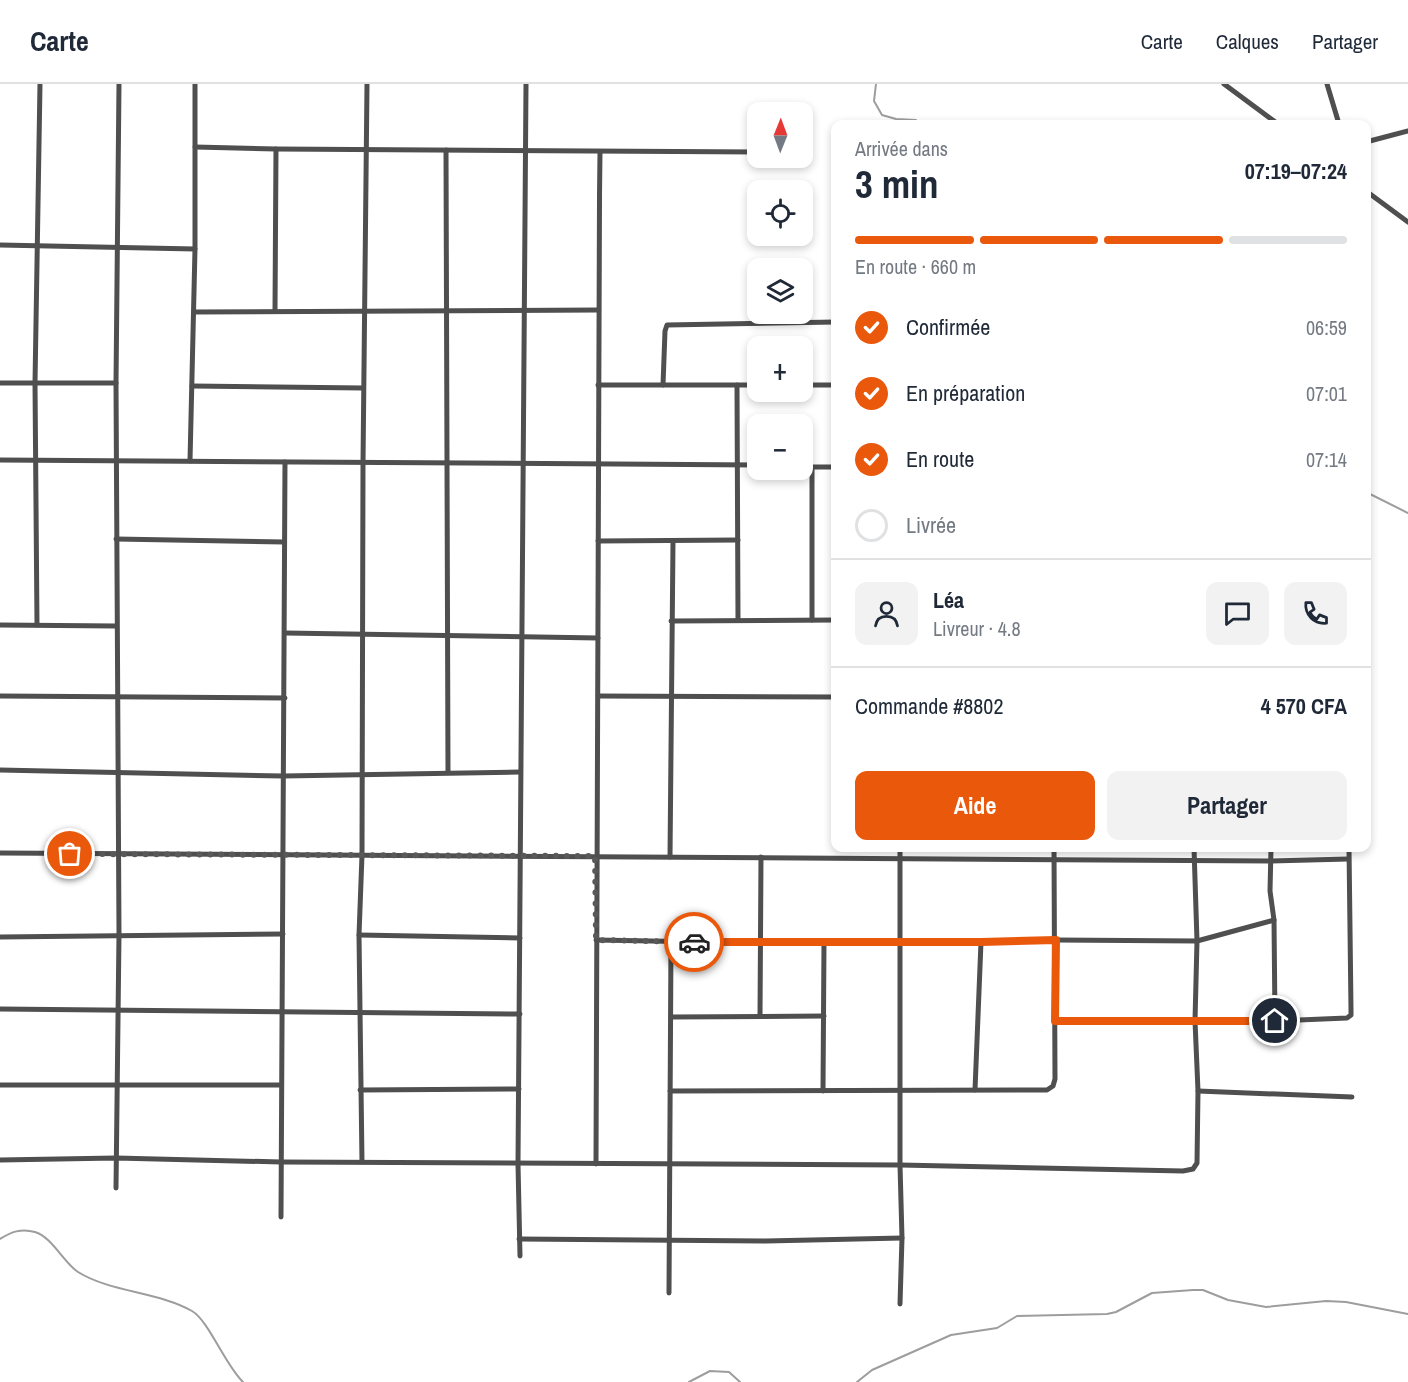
<!DOCTYPE html>
<html lang="fr">
<head>
<meta charset="utf-8">
<style>
	body { margin:0; font-family:"Archivo Narrow",sans-serif; background:#f2f2f3; color:#1f2937; height:100vh; display:flex; flex-direction:column; font-size:22px; white-space:nowrap }
	* { box-sizing:border-box; margin:0 }
	p { font-size:20px; color:#747a83 }
	.icon { flex:none; width:33px; height:33px; fill:none; stroke:currentColor; stroke-width:2; stroke-linecap:round; stroke-linejoin:round }
	.map { position:relative; flex:1; overflow:hidden }
	.side { position:absolute; left:831px; top:36px; width:540px; height:732px; display:flex; flex-direction:column; background:#fff; border-radius:12px; box-shadow:0 3px 9px #0003 }
	.side>* { flex:none }
	.needle { width:39px; rotate:1deg }
	.buttons { position:absolute; left:747px; top:18px; display:grid; gap:12px }
	.buttons a { display:grid; place-items:center; width:66px; height:66px; border-radius:12px; background:#fff; box-shadow:0 3px 9px #0003; font-size:30px }
	.pin { position:absolute; display:grid; place-items:center; width:51px; height:51px; color:#fff; margin:-26px; border:3px solid #fff; border-radius:50%; box-shadow:0 2px 6px #0007 }
	.courier { position:absolute; display:grid; place-items:center; width:60px; height:60px; margin:-30px; border:4px solid #ea580c; border-radius:50%; background:#fff; color:#222; box-shadow:0 2px 8px #0007 }
	.headline em { font-style:normal; font-weight:700 }
	.headline div { display:flex; flex-direction:column-reverse }
	.headline { display:flex; align-items:center; justify-content:space-between; height:102px; padding:0 24px }
	h1 { font-size:39px; font-weight:700; line-height:45px }
	.bar { display:grid; grid-template-columns:repeat(4,1fr); gap:9px 6px; align-content:center; height:72px; padding:0 24px }
	.bar i { height:8px; border-radius:4px; background:#e0e1e3 }
	.bar .selected { background:#ea580c }
	.bar p { grid-column:span 4 }
	.line { display:flex; align-items:center; gap:15px; padding:0 24px; border-top:2px solid #e0e1e3 }
	.line div { flex:1 }
	.round { display:grid; place-items:center; flex:none; width:63px; height:63px; border-radius:12px; background:#f2f2f3 }
	ol { padding:0 24px; list-style:none }
	li { display:flex; align-items:center; gap:18px; height:66px }
	li p { margin-inline-start:auto }
	li .icon { padding:6px; border-radius:50%; background:#ea580c; color:#fff; stroke-width:4 }
	li:last-child { color:#747a83 }
	li i { width:33px; height:33px; border:3px solid #e0e1e3; border-radius:50% }
	.action { display:flex; gap:12px; margin-top:auto; padding:12px 24px }
	.action a { flex:1; height:69px; border-radius:12px; background:#ea580c; color:#fff; font-size:24px; font-weight:700; line-height:69px; text-align:center }
	.action a+a { background:#f2f2f3; color:#1f2937 }
	header { display:flex; align-items:center; gap:36px; box-sizing:border-box; height:84px; padding:0 30px; background:#fff; border-bottom:2px solid #e0e1e3 }
	header strong { font-size:28px }
	nav { display:flex; gap:33px; margin-inline-start:auto; font-size:21px }
	.map>svg:first-child { display:block }
</style>
</head>
<body>
<header>
<strong>Carte</strong>
<nav><a>Carte</a><a>Calques</a><a>Partager</a></nav>
</header>
<div class="map">
<svg width="1408" height="1298" viewBox="0 0 1408 1298">
	<rect width="100%" height="100%" fill="#fff"/>
	<g fill="none" stroke-linecap="round" stroke-linejoin="round">
		<!-- stream -->
		<g stroke="#9d9d9d" stroke-width="2">
			<path d="M876,0l-2,17 8,14 14,4 20,1 3,4"/>
			<path d="M1366,408l42,21"/>
			<path d="M0,1155c11,-7 21,-11 35,-7 17,5 29,31 43,40 32,20 81,20 114,39 17,10 33,54 51,71"/>
			<path d="M689,1298l21,-11 19,1 11,10"/>
			<path d="M857,1298l15,-12 79,-35 46,-7 20,-12 90,-2 9,-2 36,-19 41,-3h10l25,10 38,7 60,-6 20,1 62,12"/>
		</g>
		<!-- street -->
		<g stroke="#4f4f4f" stroke-width="5">
			<path d="M1224,0l54,40"/>
			<path d="M1327,0l12,40"/>
			<path d="M1366,58l42,-11"/>
			<path d="M195,63l81,2 482,3"/>
			<path d="M446,66l2,622"/>
			<path d="M1366,107l42,31"/>
			<path d="M0,161l195,4"/>
			<path d="M275,227l1,-162"/>
			<path d="M194,228l404,-2"/>
			<path d="M0,299h116"/>
			<path d="M598,301h160"/>
			<path d="M663,301l2,-54 2,-6 169,-3"/>
			<path d="M737,301l1,234"/>
			<path d="M802,301h34"/>
			<path d="M192,302l171,2"/>
			<path d="M0,376l758,5"/>
			<path d="M190,377l5,-212v-165"/>
			<path d="M802,383h34"/>
			<path d="M812,383v153"/>
			<path d="M116,455l168,3"/>
			<path d="M598,457l140,-1"/>
			<path d="M671,537l165,-1"/>
			<path d="M0,541l116,1"/>
			<path d="M37,541l-2,-242 5,-299"/>
			<path d="M285,549l313,5"/>
			<path d="M0,612l285,2"/>
			<path d="M598,612l238,1"/>
			<path d="M0,686l283,6 237,-4"/>
			<path d="M1271,764l-1,43 4,29 1,101"/>
			<path d="M0,769l1271,8 77,-2"/>
			<path d="M670,773l3,-316"/>
			<path d="M359,851l161,3"/>
			<path d="M0,853l283,-3"/>
			<path d="M596,856l165,3 295,-3 141,1 77,-21"/>
			<path d="M0,925l520,5"/>
			<path d="M760,932l1,-159"/>
			<path d="M671,933l153,-1"/>
			<path d="M1055,937h220l72,-3 4,-3v-5l-2,-162"/>
			<path d="M0,1001h281"/>
			<path d="M360,1006l159,-1"/>
			<path d="M975,1006l6,-148"/>
			<path d="M670,1007l377,-1 6,-4 2,-7 -1,-231"/>
			<path d="M823,1007l1,-149"/>
			<path d="M1198,1007l154,6"/>
			<path d="M0,1076l116,-2 165,4 619,3 283,6 10,-2 4,-6 1,-72 -3,-70 2,-80 -3,-93"/>
			<path d="M362,1078l-3,-227 3,-80 1,-392 4,-379"/>
			<path d="M596,1080c0,-338 0,-675 4,-1012"/>
			<path d="M116,1104l3,-254 -3,-551 3,-299"/>
			<path d="M281,1133l4,-755"/>
			<path d="M519,1155l247,2 136,-3"/>
			<path d="M520,1172l-2,-92 8,-1080"/>
			<path d="M669,1209l2,-352"/>
			<path d="M900,1220l2,-66 -2,-73v-317"/>
		</g>
	</g>
	<g fill="none" stroke-linecap="round" stroke-linejoin="round">
		<!-- done -->
		<path stroke="#595959" stroke-width="6" stroke-dasharray="0 10.8" d="M70,770l525,2 1,84 98,2"/>
		<!-- route -->
		<path stroke="#ea580c" stroke-width="8" d="M694,858h287l75,-2 -1,81h220"/>
	</g>
</svg>
<div class="buttons">
<a><svg class="needle" viewBox="-14 -14 28 28"><path d="M0-13l5 13h-10z" fill="#e53935"/><path d="M0 13l5-13h-10z" fill="#747a83"/></svg></a>
<a><svg class="icon" aria-label="locate" viewBox="0 0 24 24"><circle cx="12" cy="12" r="6"/><path d="M12 2v4M12 18v4M2 12h4M18 12h4"/></svg></a>
<a><svg class="icon" aria-label="layers" viewBox="0 0 24 24"><path d="M12 4l9 5-9 5-9-5zM3 14l9 5 9-5"/></svg></a>
<a>+</a>
<a>−</a>
</div>
<div class="pin" style="left:70px;top:770px;background:#ea580c"><svg class="icon" aria-label="bag" viewBox="0 0 24 24"><path d="M5 8h14l-1 12H6zM9 8a3 3 0 0 1 6 0"/></svg></div>
<div class="pin" style="left:1275px;top:937px;background:#1f2937"><svg class="icon" aria-label="home" viewBox="0 0 24 24"><path d="M3 11l9-7 9 7M6 9v11h12V9"/></svg></div>
<div class="courier" style="left:694px;top:858px"><svg class="icon" aria-label="car" viewBox="0 0 24 24"><path d="M5 17H2v-5l4-1 3-4h7l3 4 3 1v5h-3M9 17h6M6 11h13"/><circle cx="7" cy="17" r="2"/><circle cx="17" cy="17" r="2"/></svg></div>
<section class="side">
<div class="headline"><div><h1>3 min</h1><p>Arrivée dans</p></div><em>07:19–07:24</em></div>
<div class="bar"><i class="selected"></i><i class="selected"></i><i class="selected"></i><i></i><p>En route · 660 m</p></div>
<ol>
<li><svg class="icon" aria-label="check" viewBox="0 0 24 24"><path d="M5 12l5 5 9-10"/></svg>Confirmée<p>06:59</p></li>
<li><svg class="icon" aria-label="check" viewBox="0 0 24 24"><path d="M5 12l5 5 9-10"/></svg>En préparation<p>07:01</p></li>
<li><svg class="icon" aria-label="check" viewBox="0 0 24 24"><path d="M5 12l5 5 9-10"/></svg>En route<p>07:14</p></li>
<li><i></i>Livrée</li>
</ol>
<div class="line" style="height:108px"><a class="round"><svg class="icon" aria-label="person" viewBox="0 0 24 24"><circle cx="12" cy="8" r="4"/><path d="M4 21q1-7 8-7t8 7"/></svg></a><div><b>Léa</b><p>Livreur · 4.8</p></div><a class="round"><svg class="icon" aria-label="chat" viewBox="0 0 24 24"><path d="M4 5h16v11H9l-5 4z"/></svg></a><a class="round"><svg class="icon" aria-label="phone" viewBox="0 0 24 24"><path d="M5 4h4l2 5-3 2q2 4 5 5l2-3 5 2v4C11 20 4 13 5 4z"/></svg></a></div>
<div class="line" style="height:78px"><div>Commande #8802</div><b>4 570 CFA</b></div>
<div class="action"><a>Aide</a><a>Partager</a></div>
</section>
</div>
</body>
</html>
